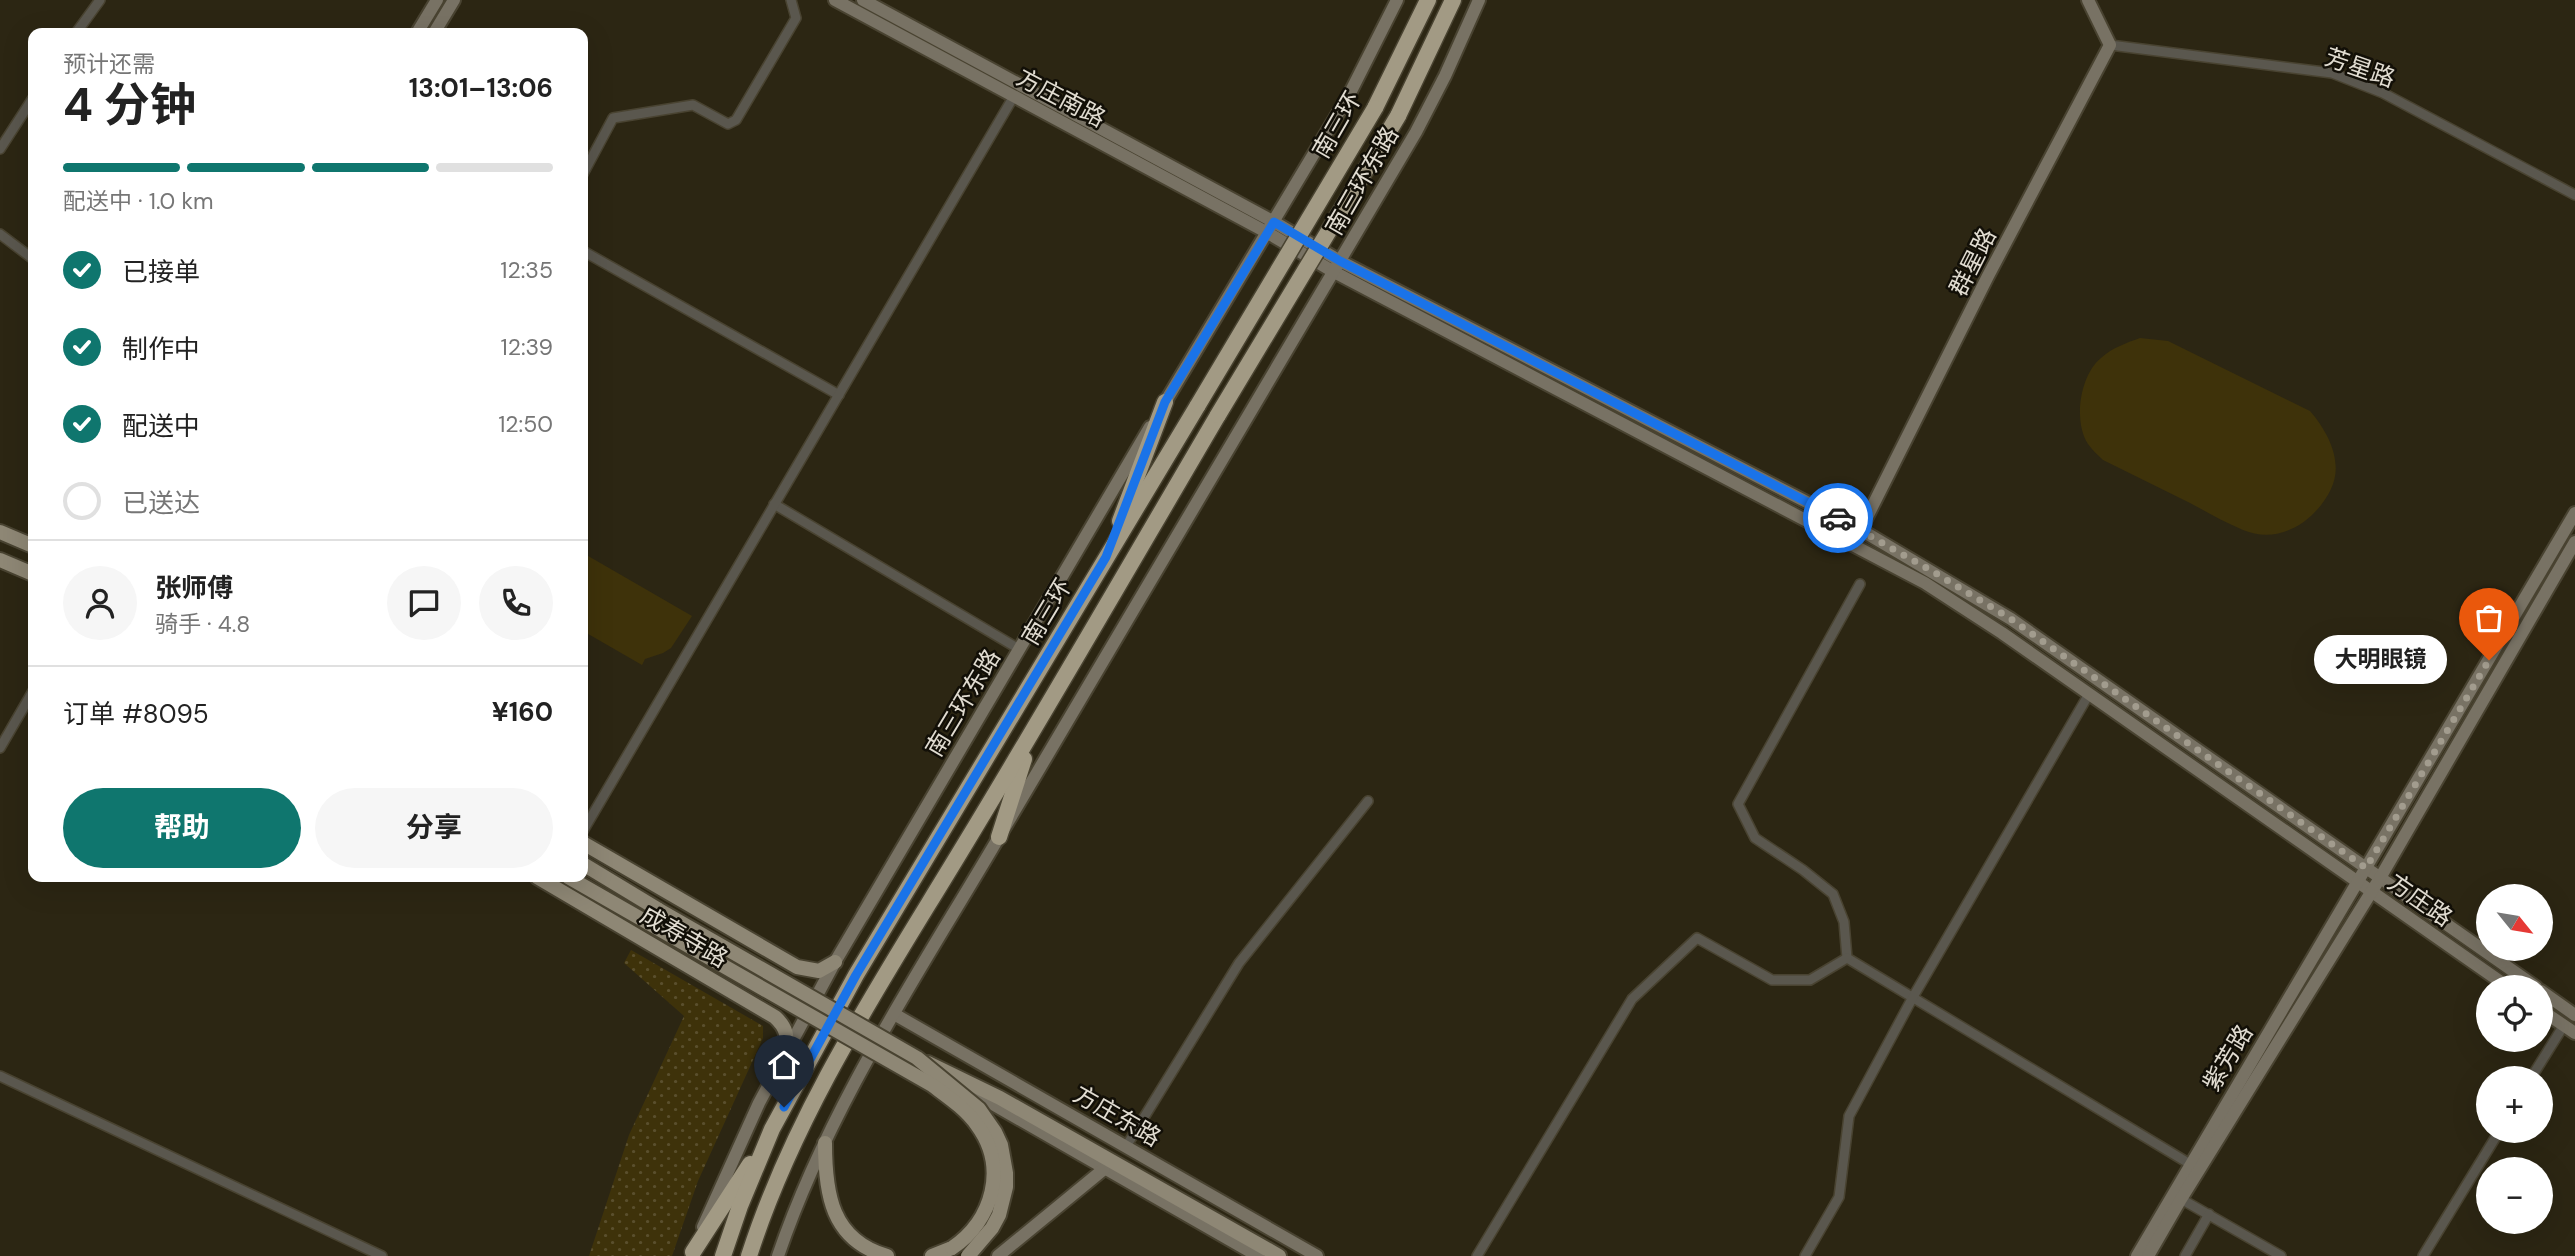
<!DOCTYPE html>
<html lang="zh">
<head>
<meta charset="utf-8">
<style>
	body { margin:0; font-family:"DM Sans","Noto Sans SC",sans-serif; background:#f6f6f6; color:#222; height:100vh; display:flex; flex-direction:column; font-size:26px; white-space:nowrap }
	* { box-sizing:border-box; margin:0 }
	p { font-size:23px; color:#767676 }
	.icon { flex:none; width:38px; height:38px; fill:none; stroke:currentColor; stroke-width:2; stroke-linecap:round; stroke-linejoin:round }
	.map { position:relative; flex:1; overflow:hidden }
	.panel { position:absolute; left:28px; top:28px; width:560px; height:854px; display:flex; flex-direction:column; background:#fff; border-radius:14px; box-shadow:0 7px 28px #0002 }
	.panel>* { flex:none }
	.needle { width:46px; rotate:120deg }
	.controls { position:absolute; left:2476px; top:884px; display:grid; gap:14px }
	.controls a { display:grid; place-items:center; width:77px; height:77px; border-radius:50%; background:#fff; box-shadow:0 7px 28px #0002; font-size:35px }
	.pin { position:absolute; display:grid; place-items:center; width:60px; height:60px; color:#fff; margin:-72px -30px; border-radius:50% 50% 50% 0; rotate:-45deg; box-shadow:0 0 7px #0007 }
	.pin .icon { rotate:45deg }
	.courier { position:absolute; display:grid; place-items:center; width:70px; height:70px; margin:-35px; border:5px solid #1a73e8; border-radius:50%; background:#fff; color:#222; box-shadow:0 2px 9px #0007 }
	.bubble { position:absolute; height:49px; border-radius:24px; background:#fff; box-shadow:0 7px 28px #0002; font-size:23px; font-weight:700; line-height:49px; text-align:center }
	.summary em { font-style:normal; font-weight:700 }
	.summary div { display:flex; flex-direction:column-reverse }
	.summary { display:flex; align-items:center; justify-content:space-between; height:119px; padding:0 35px }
	h1 { font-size:46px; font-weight:700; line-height:52px }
	.bar { display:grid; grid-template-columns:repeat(4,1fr); gap:10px 7px; align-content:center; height:84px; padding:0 35px }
	.bar i { height:9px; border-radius:5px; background:#e0e0e0 }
	.bar .active { background:#0f766e }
	.bar p { grid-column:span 4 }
	.line { display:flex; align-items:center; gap:18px; padding:0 35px; border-top:2px solid #e0e0e0 }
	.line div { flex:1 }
	.round { display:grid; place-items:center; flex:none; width:74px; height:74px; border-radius:37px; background:#f6f6f6 }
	ol { padding:0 35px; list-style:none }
	li { display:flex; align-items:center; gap:21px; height:77px }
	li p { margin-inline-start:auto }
	li .icon { padding:7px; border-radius:50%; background:#0f766e; color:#fff; stroke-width:4 }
	li:last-child { color:#767676 }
	li i { width:38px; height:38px; border:4px solid #e0e0e0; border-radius:50% }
	.cta { display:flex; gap:14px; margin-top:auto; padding:14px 35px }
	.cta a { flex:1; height:80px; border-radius:42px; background:#0f766e; color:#fff; font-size:28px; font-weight:700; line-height:80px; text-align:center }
	.cta a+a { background:#f6f6f6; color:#222 }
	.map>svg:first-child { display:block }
</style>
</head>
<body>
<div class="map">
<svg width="2575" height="1256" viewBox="0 0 2575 1256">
	<defs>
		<pattern id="park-dots" width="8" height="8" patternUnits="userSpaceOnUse" patternTransform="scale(1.75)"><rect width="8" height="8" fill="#3e320a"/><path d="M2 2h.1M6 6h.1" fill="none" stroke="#5a4f2d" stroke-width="1.8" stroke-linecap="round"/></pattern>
	</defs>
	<rect width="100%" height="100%" fill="#2c2613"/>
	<!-- grass -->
	<g fill="#3e320a">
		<path d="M2140,338l28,3 142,70c18,21 34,51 21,78 -16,33 -52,56 -88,41 -19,-8 -36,-18 -53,-27 -29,-14 -58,-29 -87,-43 -5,-5 -11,-10 -15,-16 -15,-23 -8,-69 13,-86 11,-10 25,-15 39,-20z"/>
		<path d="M583,553l109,63 -21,32 -8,5 -18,6 -3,6 -59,-34z"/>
	</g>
	<!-- park -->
	<path fill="url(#park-dots)" d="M631,950l132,76v12l-65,143 -26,75h-83l40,-121 55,-119 -60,-53z"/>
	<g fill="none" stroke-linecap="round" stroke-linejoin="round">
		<defs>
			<g id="street">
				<path d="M76,33l24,-33"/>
				<path d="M2110,45l222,28 51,20 192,102"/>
				<path d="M0,149l33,-51"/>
				<path d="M583,174l30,-56 80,-13 35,19 8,-4 60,-102 -5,-18"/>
				<path d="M0,234l33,25"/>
				<path d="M583,251l256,144"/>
				<path d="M774,504l245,145"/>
				<path d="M1860,584l-122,220 17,34 48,32 30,24 11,28 3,36 343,206"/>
				<path d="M0,748l33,-57"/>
				<path d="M583,831l431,-735"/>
				<path d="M0,1076l382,180"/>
				<path d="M2531,1078l33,-53"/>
				<path d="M1127,1145l112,-182 129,-162"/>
				<path d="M2181,1199l100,57"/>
				<path d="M1477,1256l155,-257 65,-61 75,42h38l37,-22"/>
				<path d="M1805,1256l34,-59 10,-81 64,-119 176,-303"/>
				<path d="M2185,1256l24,-42"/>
				<path d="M2423,1256l77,-126"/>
			</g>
			<g id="secondary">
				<path d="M835,0l433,233 66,39 591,311 77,50 506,354"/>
				<path d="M863,0l411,222 66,39 521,269 150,89 525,368"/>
				<path d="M417,33l20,-33"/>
				<path d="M434,33l20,-33"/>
				<path d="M1161,409l188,-314 48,-95"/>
				<path d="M1858,535l130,-259 122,-231 -22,-45"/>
				<path d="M2541,991l34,24"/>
				<path d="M2541,1010l34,23"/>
				<path d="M894,1014l423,242"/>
				<path d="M956,1083l302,173"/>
				<path d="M703,1227l56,-124 76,-141 315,-535"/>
				<path d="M778,1256c51,-150 141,-283 221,-419 138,-236 279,-469 417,-705l29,-56 34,-76"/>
				<path d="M998,1256l106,-87"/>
				<path d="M2137,1256l438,-743"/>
				<path d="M2148,1256l33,-57 199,-321 195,-336"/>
			</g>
			<g id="primary">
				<path d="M0,532l33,14"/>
				<path d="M0,560l33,14"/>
				<path d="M583,843l214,124 22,4 16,-9"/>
				<path d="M583,864l76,46"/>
				<path d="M537,877l238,140c12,11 13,19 10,35"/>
				<path d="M568,877l82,47"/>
				<path d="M928,1063l72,35 279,158"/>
				<path d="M825,1143c0,50 6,97 62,113"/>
				<path d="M932,1256l20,-8"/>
			</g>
			<g id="highway">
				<path d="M1375,108l53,-108"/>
				<path d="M1398,116l55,-116"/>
				<path d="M1120,521l45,-119"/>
				<path d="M999,837l25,-78"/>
				<path d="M693,1252l57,-88"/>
				<path d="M723,1256l17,-50 32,-77 84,-154 342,-570"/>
				<path d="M749,1256c47,-147 137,-281 216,-412 86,-142 169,-286 253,-429"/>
			</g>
		</defs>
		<!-- street casing -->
		<use href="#street" stroke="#494331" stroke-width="12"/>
		<!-- secondary casing -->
		<use href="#secondary" stroke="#494331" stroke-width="16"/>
		<!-- primary casing -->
		<use href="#primary" stroke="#494331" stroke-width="18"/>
		<!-- highway casing -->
		<use href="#highway" stroke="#494331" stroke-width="19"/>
		<!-- street -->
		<use href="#street" stroke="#5a574e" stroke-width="9"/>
		<!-- secondary -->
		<use href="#secondary" stroke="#787264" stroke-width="12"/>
		<!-- primary -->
		<use href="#primary" stroke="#8e8775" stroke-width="14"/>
		<!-- highway -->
		<use href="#highway" stroke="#a29a84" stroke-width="16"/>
		<defs>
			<g id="primary-bridge">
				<path d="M659,910l258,148 62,51 16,23 6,13 5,28v14l-7,28 -7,13 -24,28"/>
				<path d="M650,924l282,161c16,12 34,24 45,40 31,42 16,95 -25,123"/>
			</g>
			<g id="highway-bridge">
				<path d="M1198,405l177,-297"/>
				<path d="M1218,415l180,-299"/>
			</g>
		</defs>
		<!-- primary-bridge casing -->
		<use href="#primary-bridge" stroke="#494331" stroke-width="18" stroke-linecap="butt"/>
		<!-- highway-bridge casing -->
		<use href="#highway-bridge" stroke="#494331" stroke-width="19" stroke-linecap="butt"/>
		<!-- primary-bridge -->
		<use href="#primary-bridge" stroke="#8e8775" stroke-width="14"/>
		<!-- highway-bridge -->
		<use href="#highway-bridge" stroke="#a29a84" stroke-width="16"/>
	</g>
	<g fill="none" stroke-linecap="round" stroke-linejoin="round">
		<!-- done -->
		<path stroke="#a29c8e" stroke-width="7" stroke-dasharray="0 12.6" d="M1838,518l94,53 79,48 355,249 123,-208"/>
		<!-- route -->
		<path stroke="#1a73e8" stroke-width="9" d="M784,1107l72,-132 250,-418 59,-155 109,-180 66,39 498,257"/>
	</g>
	<g text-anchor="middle" stroke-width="5" stroke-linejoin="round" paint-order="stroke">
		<!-- street labels -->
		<g font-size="24" fill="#e1dcd1" stroke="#120f07">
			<text transform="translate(2360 68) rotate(19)" y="8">芳星路</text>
			<text transform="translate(1061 98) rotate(28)" y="8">方庄南路</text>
			<text transform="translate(1337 125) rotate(-60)" y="8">南三环</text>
			<text transform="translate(1362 181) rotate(-60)" y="8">南三环东路</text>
			<text transform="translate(1973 262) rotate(-63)" y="8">群星路</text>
			<text transform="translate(1047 612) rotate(-59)" y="8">南三环</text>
			<text transform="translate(963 703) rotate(-59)" y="8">南三环东路</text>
			<text transform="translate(2420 900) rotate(35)" y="8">方庄路</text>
			<text transform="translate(684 937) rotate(30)" y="8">成寿寺路</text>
			<text transform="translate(2228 1058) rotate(-59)" y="8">紫芳路</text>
			<text transform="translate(1117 1116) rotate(30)" y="8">方庄东路</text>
		</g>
	</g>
</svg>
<div class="controls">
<a><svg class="needle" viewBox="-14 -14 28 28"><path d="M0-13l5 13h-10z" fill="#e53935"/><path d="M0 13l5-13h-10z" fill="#767676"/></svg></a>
<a><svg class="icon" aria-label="locate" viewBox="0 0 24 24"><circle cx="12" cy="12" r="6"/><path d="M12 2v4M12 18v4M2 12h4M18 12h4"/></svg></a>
<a>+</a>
<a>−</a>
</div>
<div class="pin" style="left:2489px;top:660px;background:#ea580c"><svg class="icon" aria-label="bag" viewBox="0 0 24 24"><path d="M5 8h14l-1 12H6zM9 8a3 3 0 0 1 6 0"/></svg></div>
<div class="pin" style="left:784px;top:1107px;background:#1f2937"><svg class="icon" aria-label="home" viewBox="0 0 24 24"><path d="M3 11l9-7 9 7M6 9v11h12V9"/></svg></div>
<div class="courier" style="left:1838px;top:518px"><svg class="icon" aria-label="car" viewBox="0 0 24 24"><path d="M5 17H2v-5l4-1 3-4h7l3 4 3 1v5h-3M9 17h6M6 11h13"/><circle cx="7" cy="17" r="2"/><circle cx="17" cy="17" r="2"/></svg></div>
<div class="bubble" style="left:2314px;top:635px;width:133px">大明眼镜</div>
<section class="panel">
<div class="summary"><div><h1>4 分钟</h1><p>预计还需</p></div><em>13:01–13:06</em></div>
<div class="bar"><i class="active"></i><i class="active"></i><i class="active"></i><i></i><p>配送中 · 1.0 km</p></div>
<ol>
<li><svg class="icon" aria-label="check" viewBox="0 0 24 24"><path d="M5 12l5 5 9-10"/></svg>已接单<p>12:35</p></li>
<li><svg class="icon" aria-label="check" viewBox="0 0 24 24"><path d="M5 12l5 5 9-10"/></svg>制作中<p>12:39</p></li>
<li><svg class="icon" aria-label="check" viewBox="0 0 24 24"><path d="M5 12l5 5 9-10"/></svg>配送中<p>12:50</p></li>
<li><i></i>已送达</li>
</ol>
<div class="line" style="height:126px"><a class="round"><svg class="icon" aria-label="person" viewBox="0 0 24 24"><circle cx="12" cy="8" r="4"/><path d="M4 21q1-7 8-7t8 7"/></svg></a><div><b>张师傅</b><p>骑手 · 4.8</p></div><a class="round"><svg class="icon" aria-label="chat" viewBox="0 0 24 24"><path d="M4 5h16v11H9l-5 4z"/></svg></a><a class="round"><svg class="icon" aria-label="phone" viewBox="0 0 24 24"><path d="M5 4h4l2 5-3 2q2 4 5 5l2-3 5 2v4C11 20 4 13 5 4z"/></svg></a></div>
<div class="line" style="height:91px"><div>订单 #8095</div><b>¥160</b></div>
<div class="cta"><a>帮助</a><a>分享</a></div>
</section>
</div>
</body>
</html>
